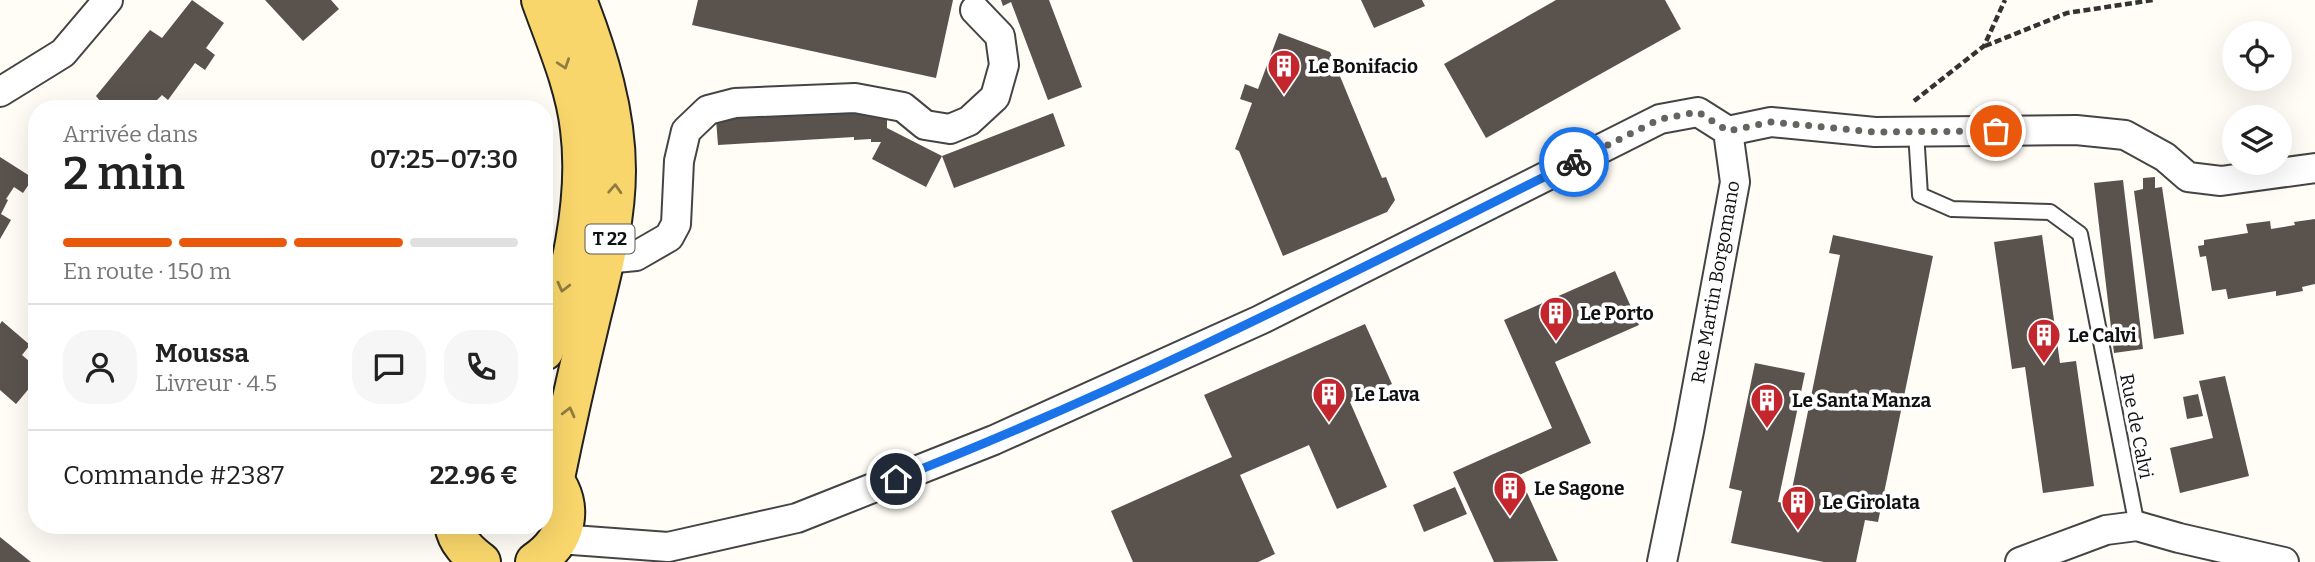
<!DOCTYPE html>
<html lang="fr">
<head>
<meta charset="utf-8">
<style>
	body { margin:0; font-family:Bitter,serif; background:#f6f6f6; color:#222; height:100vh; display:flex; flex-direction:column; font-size:26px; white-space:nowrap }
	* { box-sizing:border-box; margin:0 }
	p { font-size:23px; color:#767676 }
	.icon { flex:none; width:38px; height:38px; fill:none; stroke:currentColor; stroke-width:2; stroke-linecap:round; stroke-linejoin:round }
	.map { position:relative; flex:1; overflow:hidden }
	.details { position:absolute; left:28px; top:100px; width:525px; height:434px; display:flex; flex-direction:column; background:#fff; border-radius:28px; box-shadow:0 7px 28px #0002 }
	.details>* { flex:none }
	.tools { position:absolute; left:2222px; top:21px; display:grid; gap:14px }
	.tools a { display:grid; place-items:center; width:70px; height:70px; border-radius:50%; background:#fff; box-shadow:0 7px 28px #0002; font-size:35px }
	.pin { position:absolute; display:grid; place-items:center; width:60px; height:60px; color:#fff; margin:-30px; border:4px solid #fff; border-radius:50%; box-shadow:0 2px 7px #0007 }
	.courier { position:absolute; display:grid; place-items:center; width:70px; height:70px; margin:-35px; border:5px solid #1a73e8; border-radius:50%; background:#fff; color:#222; box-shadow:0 2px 9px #0007 }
	.summary em { font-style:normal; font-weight:600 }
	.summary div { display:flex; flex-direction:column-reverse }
	.summary { display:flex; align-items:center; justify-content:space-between; height:119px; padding:0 35px }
	h1 { font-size:46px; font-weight:600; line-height:52px }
	.bar { display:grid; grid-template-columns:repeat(4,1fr); gap:10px 7px; align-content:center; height:84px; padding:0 35px }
	.bar i { height:9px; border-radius:5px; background:#e0e0e0 }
	.bar .on { background:#ea580c }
	.bar p { grid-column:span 4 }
	.line { display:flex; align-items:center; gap:18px; padding:0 35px; border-top:2px solid #e0e0e0 }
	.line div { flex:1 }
	.round { display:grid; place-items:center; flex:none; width:74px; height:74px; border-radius:28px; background:#f6f6f6 }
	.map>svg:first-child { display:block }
</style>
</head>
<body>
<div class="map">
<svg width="2315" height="562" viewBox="0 0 2315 562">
	<rect width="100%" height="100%" fill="#fffdf5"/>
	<!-- building -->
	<g fill="#5a524d">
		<path d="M192,0l32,23 -18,25 9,7 -10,15 -10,-7 -27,37 -6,-5 -13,13h-57l8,-7 -4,-5 54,-66 12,8z"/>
		<path d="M265,0h66l8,9 -36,32z"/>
		<path d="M698,0h255l-17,78 -244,-53z"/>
		<path d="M1001,0h48l33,87 -34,13 -37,-98 -8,4z"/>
		<path d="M1361,0h61l3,6 -51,22z"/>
		<path d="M1556,0h109l16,29 -195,109 -42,-74z"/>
		<path d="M1279,33l51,19 52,126 4,-1 9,23 -8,12 -104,44 -44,-105 -4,-2 17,-46 -12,-4 5,-15 13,5z"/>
		<path d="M853,111v3l34,1v13l55,28 -16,31 -54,-28 9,-17h-10v-3l-17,1v-3l-136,8 -2,-26z"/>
		<path d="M1053,113l12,33 -111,42 -12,-32z"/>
		<path d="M0,157l33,21 -10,15 -9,-6 -8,12 2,1 -7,14 10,6 -11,19z"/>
		<path d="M2155,177v11l7,-1 22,147 -30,5 -20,-148 9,-2v-11z"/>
		<path d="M2123,180l20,169 -29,4 -20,-170z"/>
		<path d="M2315,219v65l-13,3 1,4 -27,5v-5l-48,8 -2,-10 -14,2 -6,-35 -6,1 -2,-11 6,-1v-5l44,-7 -2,-9 24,-3 1,8 24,-4 -1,-3z"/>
		<path d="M1833,235l100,21 -55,266 -13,-2 -9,42h-32l-93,-19 11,-52 -13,-3 26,-125 50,10 -27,129 11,2 51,-249 -11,-2z"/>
		<path d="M2042,235l18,128 16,-2 18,125 -51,7 -18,-126 -13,2 -18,-127z"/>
		<path d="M1615,271l24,54 -84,37 36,81 -72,32 39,86 -64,1 -41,-90 99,-44 -48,-108z"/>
		<path d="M2,321l28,24 -8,10 15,13v11l-21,25 -16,-14v-66z"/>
		<path d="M1365,324l27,60 -42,18 37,85 -50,22 -28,-64 -69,30 35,79 -17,8h-125l-22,-51 121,-54 -28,-62z"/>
		<path d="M2225,376l24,100 -69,17 -10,-45 43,-10 -14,-57z"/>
		<path d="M2198,394l5,22 -16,3 -4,-22z"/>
		<path d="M1455,487l12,27 -43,18 -11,-27z"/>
		<path d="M0,537l31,25h-31z"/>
	</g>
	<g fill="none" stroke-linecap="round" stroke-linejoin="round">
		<defs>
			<path id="service" d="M1916,132l4,63 32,14 98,3 30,22 57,292"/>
			<g id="minor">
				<path d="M0,92l63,-39 45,-53"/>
				<path d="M1728,131l43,-9 104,10 201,-2 49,5 40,22 23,20 33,4 94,-13"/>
				<path d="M605,259l31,-3 33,-19 7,-13 3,-63 7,-30 22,-21 27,-7 120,-5 48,9 22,18 25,4 19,-8 26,-24 9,-32 -4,-29 -25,-26"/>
				<path d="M559,539l109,8 129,-29 197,-78 266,-120 400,-201 38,-7 30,19 7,51 -46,249 -27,131"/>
				<path d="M2020,562l86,-32 31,-4 42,12 105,24"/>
			</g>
			<g id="primary">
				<path d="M541,0c15,42 34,85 39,129 9,69 -10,157 -36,222"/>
				<path d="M555,478c11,-54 23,-107 36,-161 12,-49 25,-96 25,-147 0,-58 -18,-116 -39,-170"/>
				<path d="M454,525c3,17 14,27 27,37"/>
				<path d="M535,562c37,-25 40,-63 9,-94"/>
			</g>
		</defs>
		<!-- service casing -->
		<use href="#service" stroke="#444" stroke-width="18"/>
		<!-- minor casing -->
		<use href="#minor" stroke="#444" stroke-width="32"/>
		<!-- primary casing -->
		<use href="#primary" stroke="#222" stroke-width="42"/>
		<!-- path -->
		<g stroke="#333" stroke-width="4.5" stroke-dasharray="7 3.5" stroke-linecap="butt">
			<path d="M1985,46l82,-33 86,-13"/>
			<path d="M1914,101l70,-55 21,-46"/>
		</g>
		<!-- service -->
		<use href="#service" stroke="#fff" stroke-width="14"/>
		<!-- minor -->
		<use href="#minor" stroke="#fff" stroke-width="28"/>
		<!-- primary -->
		<use href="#primary" stroke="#f9d66b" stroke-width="38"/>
	</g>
	<!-- one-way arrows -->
	<defs><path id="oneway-chevron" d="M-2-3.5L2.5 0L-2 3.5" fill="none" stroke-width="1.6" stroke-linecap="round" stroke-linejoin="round" transform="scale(1.75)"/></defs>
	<g stroke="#917d42">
		<use href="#oneway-chevron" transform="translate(564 64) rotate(71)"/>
		<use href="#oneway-chevron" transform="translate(615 189) rotate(-87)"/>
		<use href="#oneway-chevron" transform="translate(563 287) rotate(104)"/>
		<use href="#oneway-chevron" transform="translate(569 412) rotate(-76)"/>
	</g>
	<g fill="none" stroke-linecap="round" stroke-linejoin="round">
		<!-- done -->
		<path stroke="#646461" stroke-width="7" stroke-dasharray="0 12.6" d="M1574,162l86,-43 38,-7 30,19 43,-9 104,10 121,-1"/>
		<!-- route -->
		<path stroke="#1a73e8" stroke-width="9" d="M896,479c233,-91 454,-205 678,-317"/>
	</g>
	<!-- icons -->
	<defs>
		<symbol id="building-pin" viewBox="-11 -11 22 30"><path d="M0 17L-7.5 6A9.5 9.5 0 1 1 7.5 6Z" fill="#c4262e" stroke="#fff"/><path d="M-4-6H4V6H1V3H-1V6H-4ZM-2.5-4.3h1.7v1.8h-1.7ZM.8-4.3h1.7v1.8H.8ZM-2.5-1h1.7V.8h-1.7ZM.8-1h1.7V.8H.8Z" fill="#fff"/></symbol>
	</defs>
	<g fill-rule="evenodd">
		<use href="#building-pin" x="1265" y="47" width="38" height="52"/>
		<use href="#building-pin" x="1537" y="294" width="38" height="52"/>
		<use href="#building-pin" x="2025" y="316" width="38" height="52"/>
		<use href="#building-pin" x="1310" y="375" width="38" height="52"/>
		<use href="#building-pin" x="1748" y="381" width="38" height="52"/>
		<use href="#building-pin" x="1491" y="469" width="38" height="52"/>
		<use href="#building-pin" x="1779" y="483" width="38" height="52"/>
	</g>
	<g text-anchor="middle" stroke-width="7" stroke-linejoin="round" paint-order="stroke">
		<!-- shield labels -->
		<rect fill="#fff" stroke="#585858" stroke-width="2" x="585.5" y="224.5" width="49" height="29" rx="5"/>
		<g font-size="18" font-weight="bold" fill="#111">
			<text x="610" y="245">T 22</text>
		</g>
		<!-- poi labels -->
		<g font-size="19" font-weight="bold" fill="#111" stroke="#fff" text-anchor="start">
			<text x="1308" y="73">Le Bonifacio</text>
			<text x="1580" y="320">Le Porto</text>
			<text x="2068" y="342">Le Calvi</text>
			<text x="1354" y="401">Le Lava</text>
			<text x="1792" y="407">Le Santa Manza</text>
			<text x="1534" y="495">Le Sagone</text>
			<text x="1822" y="509">Le Girolata</text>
		</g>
		<!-- street labels -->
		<g font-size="19" fill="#111" stroke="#fff">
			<text transform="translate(1715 282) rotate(-80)" y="7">Rue Martin Borgomano</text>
			<text transform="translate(2137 426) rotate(79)" y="7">Rue de Calvi</text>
		</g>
	</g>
</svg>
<div class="tools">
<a><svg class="icon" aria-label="locate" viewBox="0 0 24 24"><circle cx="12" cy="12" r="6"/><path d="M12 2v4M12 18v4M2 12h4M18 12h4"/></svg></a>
<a><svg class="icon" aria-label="layers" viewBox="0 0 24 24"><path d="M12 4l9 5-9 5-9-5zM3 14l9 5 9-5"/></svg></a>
</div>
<div class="pin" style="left:1996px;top:131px;background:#ea580c"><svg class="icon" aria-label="bag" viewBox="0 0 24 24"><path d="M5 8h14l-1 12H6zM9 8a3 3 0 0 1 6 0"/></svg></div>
<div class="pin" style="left:896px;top:479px;background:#1f2937"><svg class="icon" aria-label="home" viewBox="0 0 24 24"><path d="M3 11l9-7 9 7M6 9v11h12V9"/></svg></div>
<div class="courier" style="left:1574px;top:162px"><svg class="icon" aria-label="bike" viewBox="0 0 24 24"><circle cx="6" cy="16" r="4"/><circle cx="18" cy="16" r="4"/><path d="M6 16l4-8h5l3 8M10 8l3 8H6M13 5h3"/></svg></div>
<section class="details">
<div class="summary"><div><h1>2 min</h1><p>Arrivée dans</p></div><em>07:25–07:30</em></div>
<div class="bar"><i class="on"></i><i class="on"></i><i class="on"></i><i></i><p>En route · 150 m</p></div>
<div class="line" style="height:126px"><a class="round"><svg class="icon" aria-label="person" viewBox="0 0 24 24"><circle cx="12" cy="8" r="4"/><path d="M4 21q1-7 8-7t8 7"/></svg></a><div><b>Moussa</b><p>Livreur · 4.5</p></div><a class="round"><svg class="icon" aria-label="chat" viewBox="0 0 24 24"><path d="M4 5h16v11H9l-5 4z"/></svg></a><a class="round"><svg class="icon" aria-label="phone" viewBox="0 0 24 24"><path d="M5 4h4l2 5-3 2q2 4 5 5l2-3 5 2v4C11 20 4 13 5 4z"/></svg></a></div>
<div class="line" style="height:91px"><div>Commande #2387</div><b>22.96 €</b></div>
</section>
</div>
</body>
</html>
